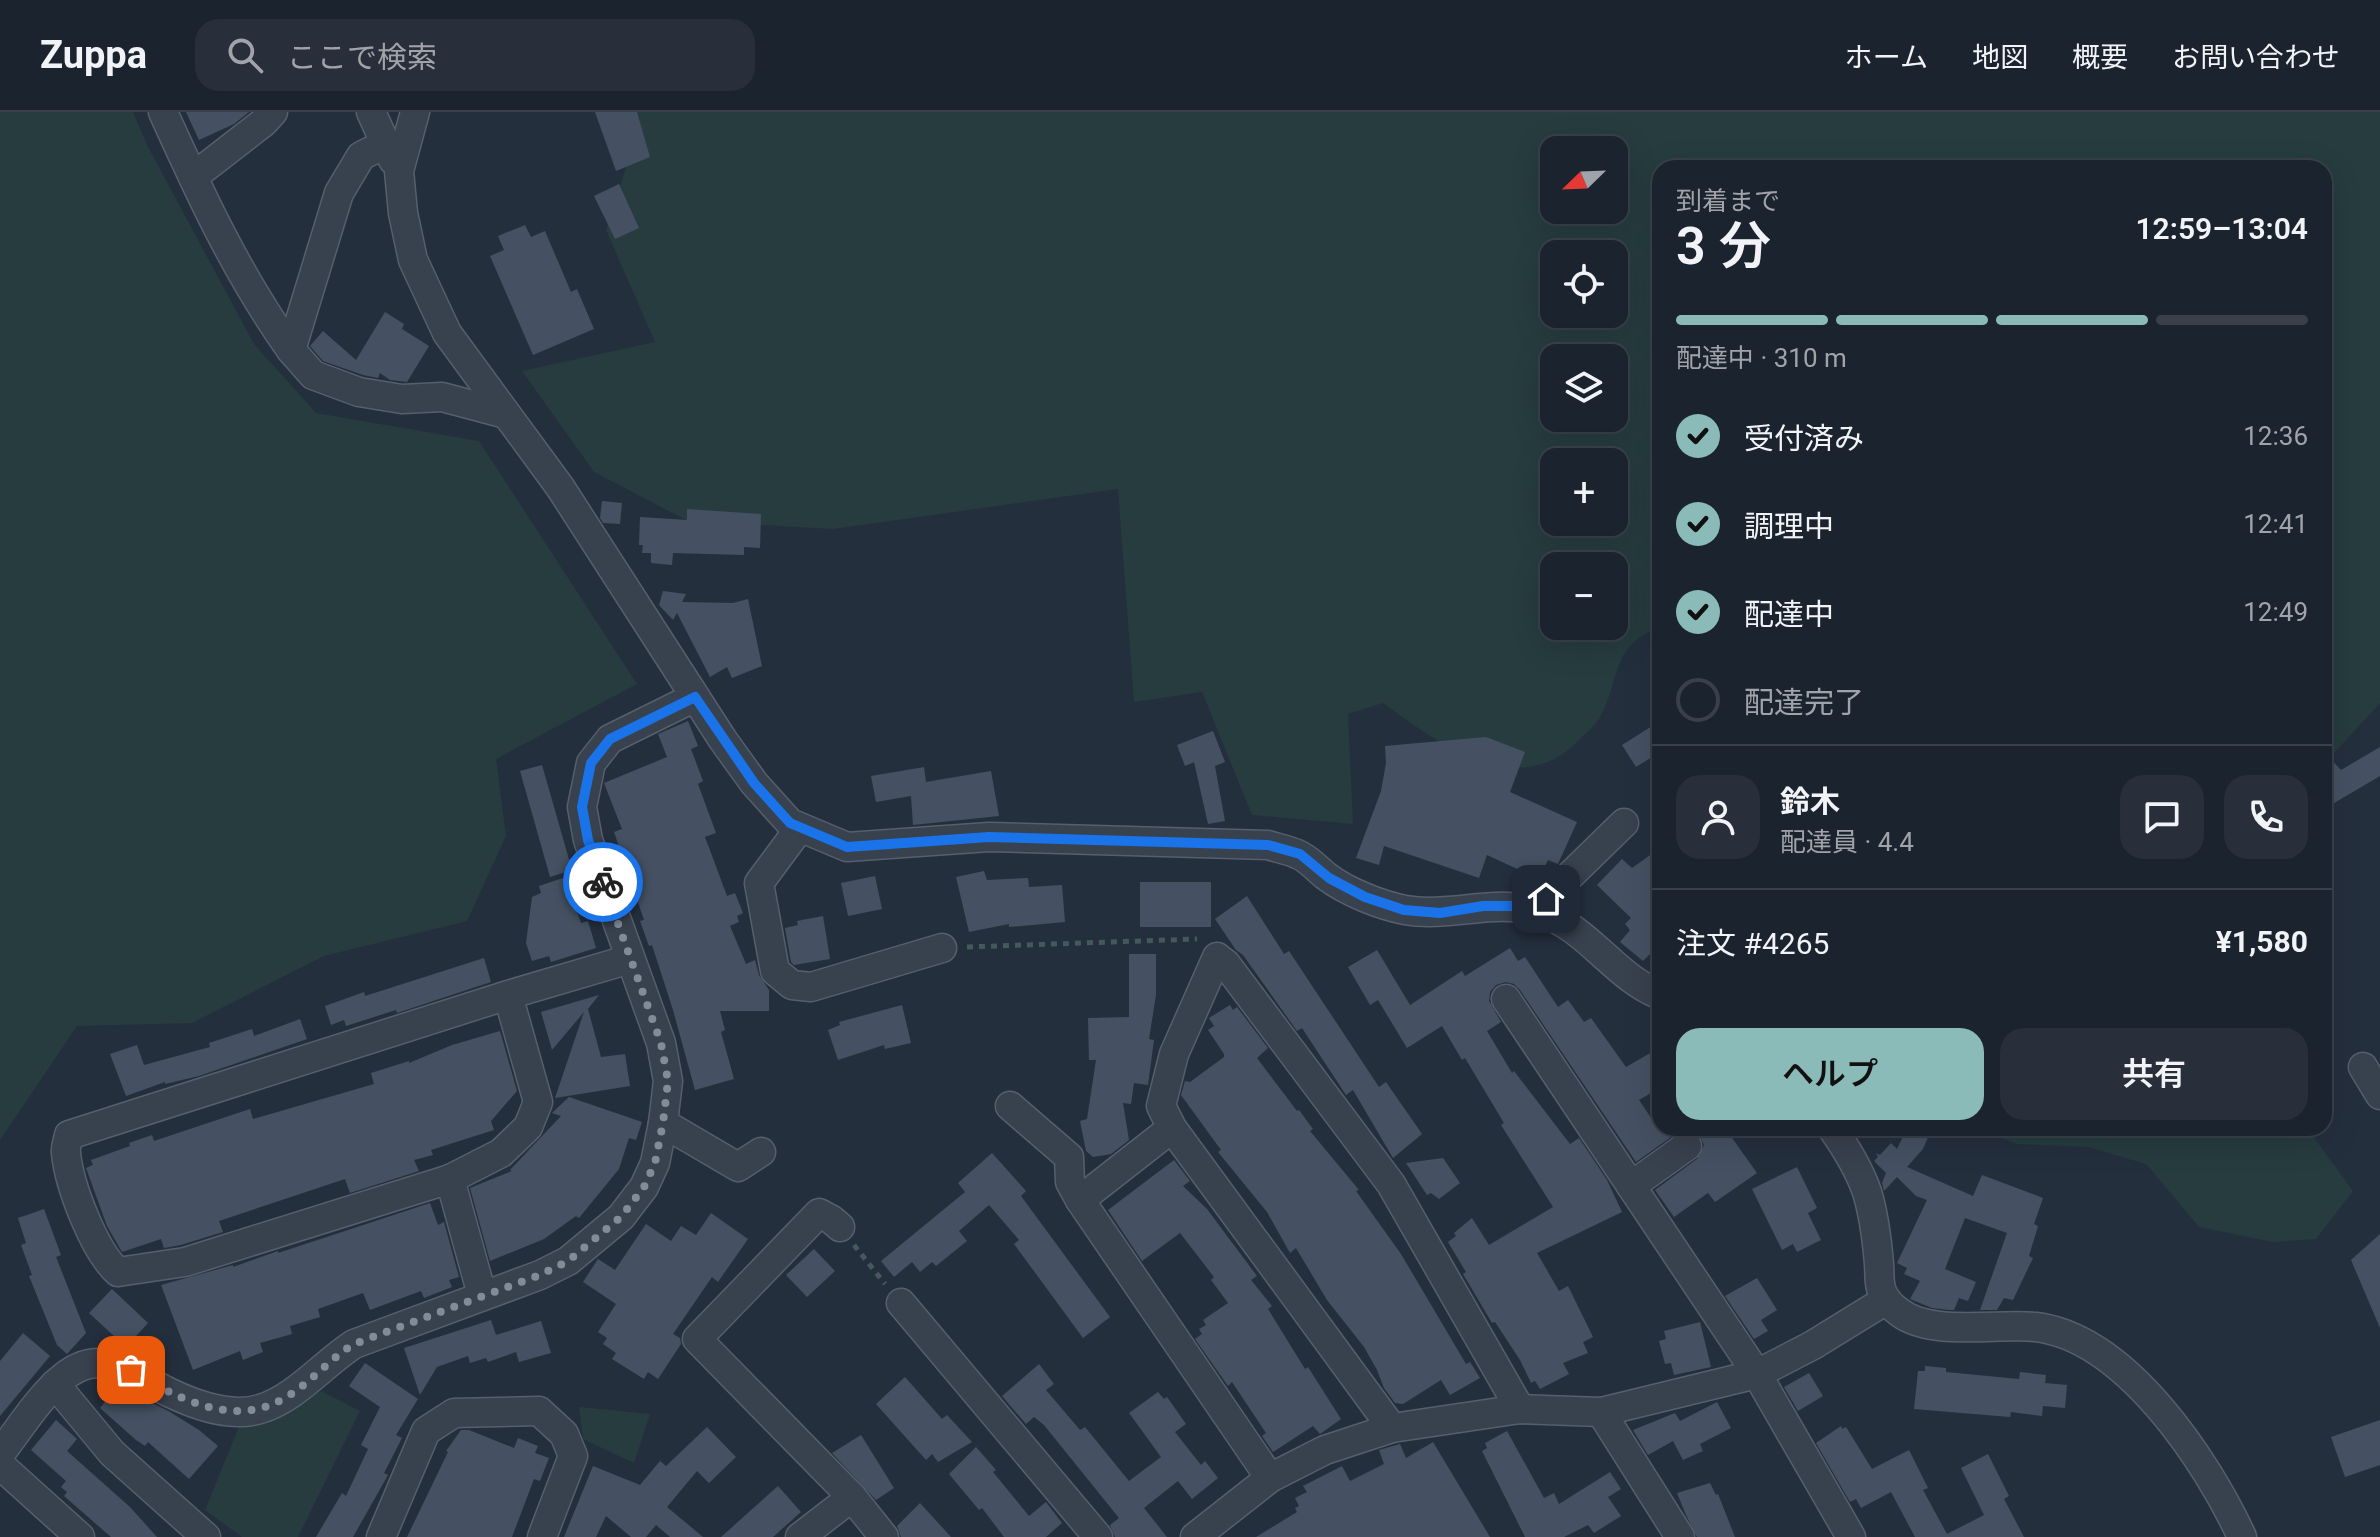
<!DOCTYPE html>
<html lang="ja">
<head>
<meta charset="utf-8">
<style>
	body { margin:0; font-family:Roboto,"Noto Sans JP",sans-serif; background:#282f3a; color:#f1f3f6; height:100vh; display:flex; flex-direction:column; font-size:30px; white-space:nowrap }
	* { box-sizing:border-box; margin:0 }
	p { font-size:26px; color:#a0a4aa }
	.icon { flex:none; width:44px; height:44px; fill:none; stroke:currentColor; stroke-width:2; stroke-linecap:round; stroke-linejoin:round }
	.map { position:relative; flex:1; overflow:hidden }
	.sheet { position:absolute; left:1652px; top:48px; width:680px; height:976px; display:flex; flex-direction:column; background:#1b232e; border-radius:24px; box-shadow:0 8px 32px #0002,0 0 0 2px #39404a }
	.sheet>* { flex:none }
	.needle { width:52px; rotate:247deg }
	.fabs { position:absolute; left:1540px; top:24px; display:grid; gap:16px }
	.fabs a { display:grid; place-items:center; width:88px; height:88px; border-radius:16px; background:#1b232e; box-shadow:0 8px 32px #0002,0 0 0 2px #39404a; font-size:40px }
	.pin { position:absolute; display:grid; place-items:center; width:68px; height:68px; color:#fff; margin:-34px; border-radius:16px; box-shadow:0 4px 12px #0006 }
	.courier { position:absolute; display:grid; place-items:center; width:80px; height:80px; margin:-40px; border:6px solid #1a73e8; border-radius:50%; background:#fff; color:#222; box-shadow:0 2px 10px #0007 }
	.head em { font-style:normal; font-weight:600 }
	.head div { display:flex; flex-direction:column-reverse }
	.head { display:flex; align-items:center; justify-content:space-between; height:136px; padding:0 24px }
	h1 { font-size:52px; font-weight:600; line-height:60px }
	.bar { display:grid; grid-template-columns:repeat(4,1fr); gap:12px 8px; align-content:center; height:96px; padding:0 24px }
	.bar i { height:10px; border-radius:6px; background:#39404a }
	.bar .active { background:#8bbbb9 }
	.bar p { grid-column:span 4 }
	.line { display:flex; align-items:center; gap:20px; padding:0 24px; border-top:2px solid #39404a }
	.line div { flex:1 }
	.round { display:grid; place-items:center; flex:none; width:84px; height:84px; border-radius:24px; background:#282f3a }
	ol { padding:0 24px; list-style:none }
	li { display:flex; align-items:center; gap:24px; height:88px }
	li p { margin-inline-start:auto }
	li .icon { padding:8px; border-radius:50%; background:#8bbbb9; color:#111; stroke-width:4 }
	li:last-child { color:#a0a4aa }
	li i { width:44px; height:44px; border:4px solid #39404a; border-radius:50% }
	.action { display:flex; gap:16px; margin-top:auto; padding:16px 24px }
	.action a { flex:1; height:92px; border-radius:24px; background:#8bbbb9; color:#111; font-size:32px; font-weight:600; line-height:92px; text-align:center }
	.action a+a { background:#282f3a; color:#f1f3f6 }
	header { display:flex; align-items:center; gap:48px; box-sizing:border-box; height:112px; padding:0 40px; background:#1b232e; border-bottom:2px solid #39404a }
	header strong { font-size:38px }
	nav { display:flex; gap:44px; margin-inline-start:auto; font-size:28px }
	.search { width:560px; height:72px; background:#282f3a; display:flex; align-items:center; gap:20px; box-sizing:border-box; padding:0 28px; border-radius:24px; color:#a0a4aa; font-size:30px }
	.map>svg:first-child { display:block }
</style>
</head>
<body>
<header>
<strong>Zuppa</strong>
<div class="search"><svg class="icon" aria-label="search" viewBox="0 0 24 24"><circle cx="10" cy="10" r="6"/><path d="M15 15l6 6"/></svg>ここで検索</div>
<nav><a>ホーム</a><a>地図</a><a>概要</a><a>お問い合わせ</a></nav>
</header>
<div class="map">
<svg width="2380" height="1425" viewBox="0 0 2380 1425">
	<rect width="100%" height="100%" fill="#242f3e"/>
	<!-- green -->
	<g fill="#263c3f" fill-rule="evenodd">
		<path d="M0,0h133l14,33 107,199 62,69 163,28 158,243 -141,75 10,77 -39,85 -143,35 -132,67 -115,3 -77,114z"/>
		<path d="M631,0h1749v591l-56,61v-596h-664v459c-52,21 -38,52 -61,92 -5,8 -14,15 -21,22 -60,62 -142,1 -195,-38l-35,11 5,110 -101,-9 -50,-123 -68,10 -16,-213 -285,40 -145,-8 -94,-49 -72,-101 133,-29 -49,-112 34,-106zM1554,38h60v60h-60zM1554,142h60v60h-60zM1554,246h60v60h-60zM1554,350h60v60h-60zM1554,454h60v60h-60z"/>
		<path d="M1974,1016h333l46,63 -37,48 -43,3 -74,-15 -53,-63 -58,-17 -71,-3z"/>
		<path d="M321,1279l39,20 -62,126h-56l-37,-27 34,-83 30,-9z"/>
		<path d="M579,1295l71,7 -16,49 -51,-24z"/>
	</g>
	<!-- building -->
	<g fill="#455162">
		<path d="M186,0h63l-15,12 -35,16z"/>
		<path d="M595,0h42l13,45 -34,14z"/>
		<path d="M619,72l20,44 -24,11 -21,-43z"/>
		<path d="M525,113l6,12 14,-6 26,61 6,-3 17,40 -61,26 -43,-99 14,-6 -6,-14z"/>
		<path d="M385,200l19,12 -2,5 27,17 -22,36 -17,-2 -10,-7 -2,5 -15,-3 -40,-14 -13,-15 13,-15 33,29z"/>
		<path d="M602,389l20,2 -2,21 -17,-1 -3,-5z"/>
		<path d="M687,397l74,5 -1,34 -16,-1v8l-71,-2 -1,12 -21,-2v-10h-9l1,-8h-4l1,-28 47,3z"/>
		<path d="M663,479l23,3 -4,8 51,1 15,-4 14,67 -30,12 -5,-11 -17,10 -33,-64 -4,7 -14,-15z"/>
		<path d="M688,609l10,25 -7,3 12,32 -5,3 18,49 -11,4 22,59 8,-3 8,20 -6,3 2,6 -9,4 16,38 9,-4 4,15 10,15v21h-49l5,19 -4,2 13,47 -39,11 -22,-80 -21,-65 -3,1 -9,-25 4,-1 -30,-88 8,-3 -18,-46 63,-26 -9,-23z"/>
		<path d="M1660,609v31l-24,15 -14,-22z"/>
		<path d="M1213,619l12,31 -10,4 10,55 -17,3 -14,-62 -9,4 -8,-21z"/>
		<path d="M1486,625l39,15 -15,40 67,30 -19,42 -10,-4 -9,19 -52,-24 -8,23 -95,-32 -5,19 -23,-7 25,-67 5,-28 -1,-17z"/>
		<path d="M2380,635v29l-56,33v-57l17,18z"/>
		<path d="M542,653l30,105 -22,7 -30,-106z"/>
		<path d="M924,655l2,15 65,-11 8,45 -86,9 -2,-29 -35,6 -5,-26z"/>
		<path d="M1660,736v96l-17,17 -23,-19 10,-12 -5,-6 6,-6 -34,-33 25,-26 10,9z"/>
		<path d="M984,759l3,9 41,-2 1,9 33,-2 3,37 -56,5v-3l-40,8 -13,-55z"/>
		<path d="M875,764l7,33 -34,7 -7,-33z"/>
		<path d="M566,765l15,46 7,-2 8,27 -45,14 -2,-6 -17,5 -6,-18 6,-46 9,-4 -2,-7z"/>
		<rect x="1140" y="770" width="71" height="45"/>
		<path d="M1247,784l37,58 5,-3 90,136 7,-5 36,52 -29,24 -40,-68 -7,5 -44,-67 -5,3 -54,-76 -7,-5 -21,-31z"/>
		<path d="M823,804l7,43 -36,6 -3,-3 -6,-34 13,-3 -1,-4z"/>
		<path d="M1510,836l8,13 7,-4 33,50 10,-7 16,22 7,-4 35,49 26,-15 8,13v23l-21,12 19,28h67l32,45 -42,29 -7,-9 -34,24 -19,-27 42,-31 7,-14 -4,-9 -14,-7 -8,3 -42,30 -116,-172 -6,-6 -8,-2 -10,3 -6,7 -1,9 12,21 -14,9 25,42 2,-2 56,73 9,-6 28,42 15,32 -85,41 22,38 9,-5 25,51 -10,5 5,11 -25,10 6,11 -29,15 -5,-8 -4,2 -11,-23 -25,-38 -3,1 -29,-49 3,-2 -18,-30 8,-6 -2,-3 18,-15 17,27 64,-38 -52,-82 3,-2 -39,-65 -3,2 -20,-34 -35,22 -29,-48 -8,5 -22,-38 29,-17 33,55 52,-34 3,5z"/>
		<path d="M1129,842h27v41l-7,44 5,1 -6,45 -14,-2 -3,21 -8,-1 6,37 -18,14 -18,3 -7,-6 -6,-30 7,-2 9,-59h-7l-1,-42 41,-1z"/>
		<path d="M484,846l7,24 -94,31 -1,-3 -50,16 -2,-6 -13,5 -6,-19 39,-14 1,4z"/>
		<path d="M599,883l-11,14 13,48 24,-3 5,32 -75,12 29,-86 -32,38 -11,-38z"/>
		<path d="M902,893l9,38 -26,6 -1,-4 -46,15 -10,-30 12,-5 -1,-3z"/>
		<path d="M1230,893l3,5 4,-3 31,41 -11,10 40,53 2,-1 14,19 -3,2 49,59 -3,1 45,63 65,110 4,-2 10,16 -30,17 -9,-15 -38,24 -8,-1 -11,-15 -7,-18 -13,-23 -37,-47 -31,-52 -6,5 -23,-41 -49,-60 3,-2 -40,-55 4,-14 5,1 34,-25v-3l-16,-24 6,-4 -5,-8z"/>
		<path d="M300,907l7,20 -108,37 -34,8v-2l-39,14 -16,-42 27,-9 7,20 66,-18 -1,-4 43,-14 2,7z"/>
		<path d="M500,919l17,60 -26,30 3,9 -63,20 2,5 -19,5 5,11 -69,22 -5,-14 -126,42 4,11 -42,13 -17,3 -3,-9 -39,13 -15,-26 -21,-58 7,-3 -2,-5 39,-14 -1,-3 23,-8 2,6 96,-32 3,10 121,-35 -3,-11 38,-12v2l43,-18z"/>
		<path d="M569,985l73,25 -6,18 -7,-2 -10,31 -40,49 -3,-2 -32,23 -54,22 -20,-73 42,-17 -2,-1 51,-54 -9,-3z"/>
		<path d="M1907,1016h25l-9,21 -16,18 66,29 9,-21 61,23 -9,26 4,2 -9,30 4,2 -20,42 -9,-2 -7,12h-17l27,-77 -42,-15 -20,51 31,13 -8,19 -9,-3 -5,12h-5l-17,-2 -22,-9 10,-18 -16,-7 3,-6 -10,-5 30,-63 -11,-4 -19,-19 -13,14 -2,-8 4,-10 -12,-12 4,-4 -2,-4 4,2 11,-12 6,6z"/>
		<path d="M992,1041l34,38 -5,5 89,121 -27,21 -69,-94 5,-4 -30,-35 -30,26 8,10 -31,25 -4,-4 -12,10 -8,-10 -18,15 -13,-16 84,-69 -7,-9z"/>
		<path d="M1443,1046l17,25 -21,16 -8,-6 -4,2 -21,-32z"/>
		<path d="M1174,1048l16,21 -7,5 24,23 50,67 -6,4 21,26 -4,3 37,60 3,-2 33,52 -21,15 -7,-8 -40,26 -11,-16 4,-3 -34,-51 -4,4 -33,-47 7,-5 -3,-5 7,-4 -3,-5 25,-17 -17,-23 3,-3 -34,-44 -38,28 -34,-51z"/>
		<path d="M1797,1055l20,41 -9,5 13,27 -24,12 -4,-8 -11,6 -30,-61z"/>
		<path d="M430,1091l8,22 6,-3 15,55 -10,3 3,7 -28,11 -3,-7 -51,19 -7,-17 -45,16 2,8 -30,9 2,8 -32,9 3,9 -20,8 -3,-9 -47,19 -32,-85 72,-20v2l45,-16v2z"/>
		<path d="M44,1097l17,46 -5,2 30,76 -19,21 -10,-9 -28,-69 3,-1 -11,-30 5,-2 -8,-25z"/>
		<path d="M711,1101l37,26 -30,43 -6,-5 -39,57 7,4 1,6 -23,35 -10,-7 -4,7 -32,-20 4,-6 -13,-9 4,-6 -9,-6 18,-28 -33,-22 15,-23 17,11 31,-46 25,17 10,-15 15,9z"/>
		<path d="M2380,1122v94l-29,-68z"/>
		<path d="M814,1137l21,22 -28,26 -21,-22z"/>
		<path d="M1757,1166l20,32 -16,10 7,11 -14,8 -29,-43z"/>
		<path d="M112,1177l36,34 -22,24 -37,-34z"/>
		<path d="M491,1208l5,15 45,-14 10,32 -32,9 -3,-10 -28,10 -2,-4 -16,5 -2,-7 -31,11 -17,28 -16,-47z"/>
		<path d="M1700,1210l11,45 -37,8 -3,-12 -6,1 -6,-23 7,-2 -2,-8z"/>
		<path d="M23,1221l27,23 -50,60v-55z"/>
		<path d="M365,1251l53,36 -22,36 6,3 -18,35 4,2 -35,62h-37l26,-44 4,3 22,-47 -7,-4 19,-38 -31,-21z"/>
		<path d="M1039,1252l15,20 -8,6 34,40 5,-3 44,54 32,-24 -32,-44 29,-21 6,7 3,-2 19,27 -11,8 26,33 4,-4 13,17 -26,21 -14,-18 -34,27 23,29h-52l-5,-12 9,-7 -75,-93 -10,-8 -8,7 -24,-28z"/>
		<path d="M1925,1254l21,2v4l73,7 1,-7 26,3 -1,8 22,2 -2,23 -22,-2 -1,10 -31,-4 -1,5 -96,-8 4,-38h7z"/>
		<path d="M1809,1261l14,23 -25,15 -14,-24z"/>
		<path d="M905,1265l37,42 5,-4 25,27 -34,20 -6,-8 -6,6 -50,-56z"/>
		<path d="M118,1273l52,27 29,18 19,16 -29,33 -41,-37 -3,4 -9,-6 -36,-32z"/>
		<path d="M1717,1290l14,26 -31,16 3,7 -20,9 -10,-19 -25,14 -15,-25 42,-17 5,8z"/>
		<path d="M56,1308l21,19 -10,12 63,56 27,30h-46l-47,-41 3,-4 -6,-5 5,-6 -35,-31z"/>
		<path d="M2380,1308v45l-35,12 -14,-40z"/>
		<path d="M1841,1314l1,3 4,-2 26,42 37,-19 19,38 -5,2 24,44 37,-19 -23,-47 27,-14 21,42 -5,3 20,38h-109l-24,-45 -30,16 -5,-9 -6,3 -34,-59z"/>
		<path d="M707,1315l29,30 -27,26 -12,-12 -30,36 36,30h-33l-14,-12 -10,12h-15l-25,-21 -10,21h-32l29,-71 47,19 20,-24 6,5z"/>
		<path d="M461,1318h8l45,18 4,-10 20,8 -3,7 14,5 -9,23 -6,-2 -22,58h-105l41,-85 -2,-1z"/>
		<path d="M1507,1319l37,67 10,-5 5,11 51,-32 11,17 -13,8 13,19 -27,17 -6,-8 -24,12h-39l-43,-86 5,-3 -2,-5z"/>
		<path d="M861,1323l33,53 -18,12 -44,-47z"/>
		<path d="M1433,1330l57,95h-234l41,-25 -2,-4 4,-2 -4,-8 12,-6 -4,-6 39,-20 8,15 34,-17 -5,-14 21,-6 6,14z"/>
		<path d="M976,1335l20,23 -3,2 36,44 17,-14 16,21 -16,14h-42l-22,-29 -3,2 -30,-36z"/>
		<path d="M1710,1371l6,12 2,-1 17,43h-38l-11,-22 -9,-22z"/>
		<path d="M778,1374l23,26 -28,25h-52z"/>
		<path d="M920,1391l31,34h-50l-4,-11z"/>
	</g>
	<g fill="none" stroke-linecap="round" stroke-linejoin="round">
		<defs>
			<g id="minor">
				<path d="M163,0c38,84 74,162 128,238l48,-157 22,-37 24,-12"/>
				<path d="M371,0l22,48"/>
				<path d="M415,0l-16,59 4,42 10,47 34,73 113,154 163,253 31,43 36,40 57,24 142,-10 279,8c9,3 20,5 29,9 11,4 20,15 29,22 21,16 54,29 79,34 45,8 90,-12 134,2 49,15 74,64 121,83"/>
				<path d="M193,65l71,-55 9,-10"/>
				<path d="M291,238l22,25 46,17 43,7 40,-2 64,17"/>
				<path d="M799,717l-40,54 16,88 17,14 19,2 131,-39"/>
				<path d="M1541,800l5,-13 78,-76"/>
				<path d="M508,883l30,107 -10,25 -27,26 -51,26 -265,83 -67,10c-24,-21 -49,-87 -52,-119 -1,-6 2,-12 3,-18l439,-140 122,-36"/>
				<path d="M1506,887l251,375 94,163"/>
				<path d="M2363,955l17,28"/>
				<path d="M1010,994l59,51 1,25 10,18"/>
				<path d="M663,1011l75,44 23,-15"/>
				<path d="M1172,1016l-92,72 190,278"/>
				<path d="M1832,1016c14,20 27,41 35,64 7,23 10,48 12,72 1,13 -1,24 7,35 3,5 9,10 13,13 32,25 98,11 137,15 90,11 171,134 206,210"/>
				<path d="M450,1067l32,116"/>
				<path d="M1631,1074l56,-40"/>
				<path d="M840,1115l-8,-7 -13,-7 -122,126 155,158 32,40"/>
				<path d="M901,1191l197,234"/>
				<path d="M55,1272l57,69 94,84"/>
				<path d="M1601,1300l79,125"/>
				<path d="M1392,1316l-220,-300 -11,-22 13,-52 43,-97 9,7 165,220 129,225"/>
				<path d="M0,1342c20,-26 40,-59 66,-79 33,-25 59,-6 89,10 29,16 72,34 105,24 36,-11 63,-45 94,-65l186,-69 28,-14 53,-44 23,-30 11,-24 8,-40 5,-42 -7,-38 -73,-203 -6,-33 9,-44 19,-24 85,-42"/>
				<path d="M0,1353l80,72"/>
				<path d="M381,1425l45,-106 28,-18 85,-2 25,23 9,22 -31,81"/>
				<path d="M800,1425l52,-40"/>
				<path d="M1195,1425l75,-59 55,-28 67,-22 128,-19 81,3 156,-38 56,-29 73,-45"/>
			</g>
		</defs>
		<!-- minor casing -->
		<use href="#minor" stroke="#565f6c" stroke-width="31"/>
		<!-- path -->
		<g stroke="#44595c" stroke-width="5" stroke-dasharray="6 6" stroke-linecap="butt">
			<path d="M967,835l230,-8"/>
			<path d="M854,1133l31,39"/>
		</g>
		<!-- minor -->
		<use href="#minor" stroke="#38414e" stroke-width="28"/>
	</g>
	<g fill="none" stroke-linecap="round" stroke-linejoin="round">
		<!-- done -->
		<path stroke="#828b98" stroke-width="8" stroke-dasharray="0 14.4" d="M131,1258c43,27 101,58 150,30 27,-14 47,-40 73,-56l186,-69 28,-14 53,-44 23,-30 11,-24 8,-40 5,-42 -7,-38 -58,-161"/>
		<!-- route -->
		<path stroke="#1a73e8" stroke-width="10" d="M603,770l-15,-42 -6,-33 9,-44 19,-24 85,-42 59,86 36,40 57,24 142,-10 279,8 32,9 29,24 36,19 39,13 36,3 43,-7h29l29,6 5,-13"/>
	</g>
</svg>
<div class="fabs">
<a><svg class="needle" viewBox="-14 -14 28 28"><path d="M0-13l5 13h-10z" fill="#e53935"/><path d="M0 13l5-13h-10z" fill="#a0a4aa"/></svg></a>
<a><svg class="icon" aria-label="locate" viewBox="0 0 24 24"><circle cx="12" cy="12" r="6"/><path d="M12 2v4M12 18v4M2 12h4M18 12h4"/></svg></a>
<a><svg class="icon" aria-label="layers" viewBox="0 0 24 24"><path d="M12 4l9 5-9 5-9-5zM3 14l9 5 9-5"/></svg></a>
<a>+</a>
<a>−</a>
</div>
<div class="pin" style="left:131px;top:1258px;background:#ea580c"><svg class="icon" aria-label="bag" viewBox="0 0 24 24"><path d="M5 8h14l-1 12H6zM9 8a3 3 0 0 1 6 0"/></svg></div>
<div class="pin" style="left:1546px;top:787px;background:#1f2937"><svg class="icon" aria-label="home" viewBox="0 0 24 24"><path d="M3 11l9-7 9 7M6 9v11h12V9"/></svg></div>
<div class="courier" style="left:603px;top:770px"><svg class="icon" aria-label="bike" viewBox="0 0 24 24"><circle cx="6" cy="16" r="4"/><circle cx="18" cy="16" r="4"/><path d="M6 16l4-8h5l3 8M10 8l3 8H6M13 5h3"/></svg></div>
<section class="sheet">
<div class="head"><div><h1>3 分</h1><p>到着まで</p></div><em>12:59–13:04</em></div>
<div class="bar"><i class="active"></i><i class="active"></i><i class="active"></i><i></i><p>配達中 · 310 m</p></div>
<ol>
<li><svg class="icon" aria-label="check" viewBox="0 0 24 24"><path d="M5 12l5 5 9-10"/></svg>受付済み<p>12:36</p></li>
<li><svg class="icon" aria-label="check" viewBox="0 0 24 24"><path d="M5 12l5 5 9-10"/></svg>調理中<p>12:41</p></li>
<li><svg class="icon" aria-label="check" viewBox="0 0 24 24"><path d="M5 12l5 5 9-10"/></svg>配達中<p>12:49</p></li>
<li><i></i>配達完了</li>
</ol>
<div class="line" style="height:144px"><a class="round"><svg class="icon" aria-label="person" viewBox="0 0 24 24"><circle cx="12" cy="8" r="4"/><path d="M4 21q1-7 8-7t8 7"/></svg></a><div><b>鈴木</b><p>配達員 · 4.4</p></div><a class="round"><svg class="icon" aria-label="chat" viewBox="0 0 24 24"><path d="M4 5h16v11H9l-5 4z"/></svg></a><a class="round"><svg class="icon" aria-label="phone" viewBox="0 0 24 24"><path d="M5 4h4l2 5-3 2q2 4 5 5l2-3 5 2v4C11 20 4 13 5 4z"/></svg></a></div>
<div class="line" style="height:104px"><div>注文 #4265</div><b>¥1,580</b></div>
<div class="action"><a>ヘルプ</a><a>共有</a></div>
</section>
</div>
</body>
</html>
